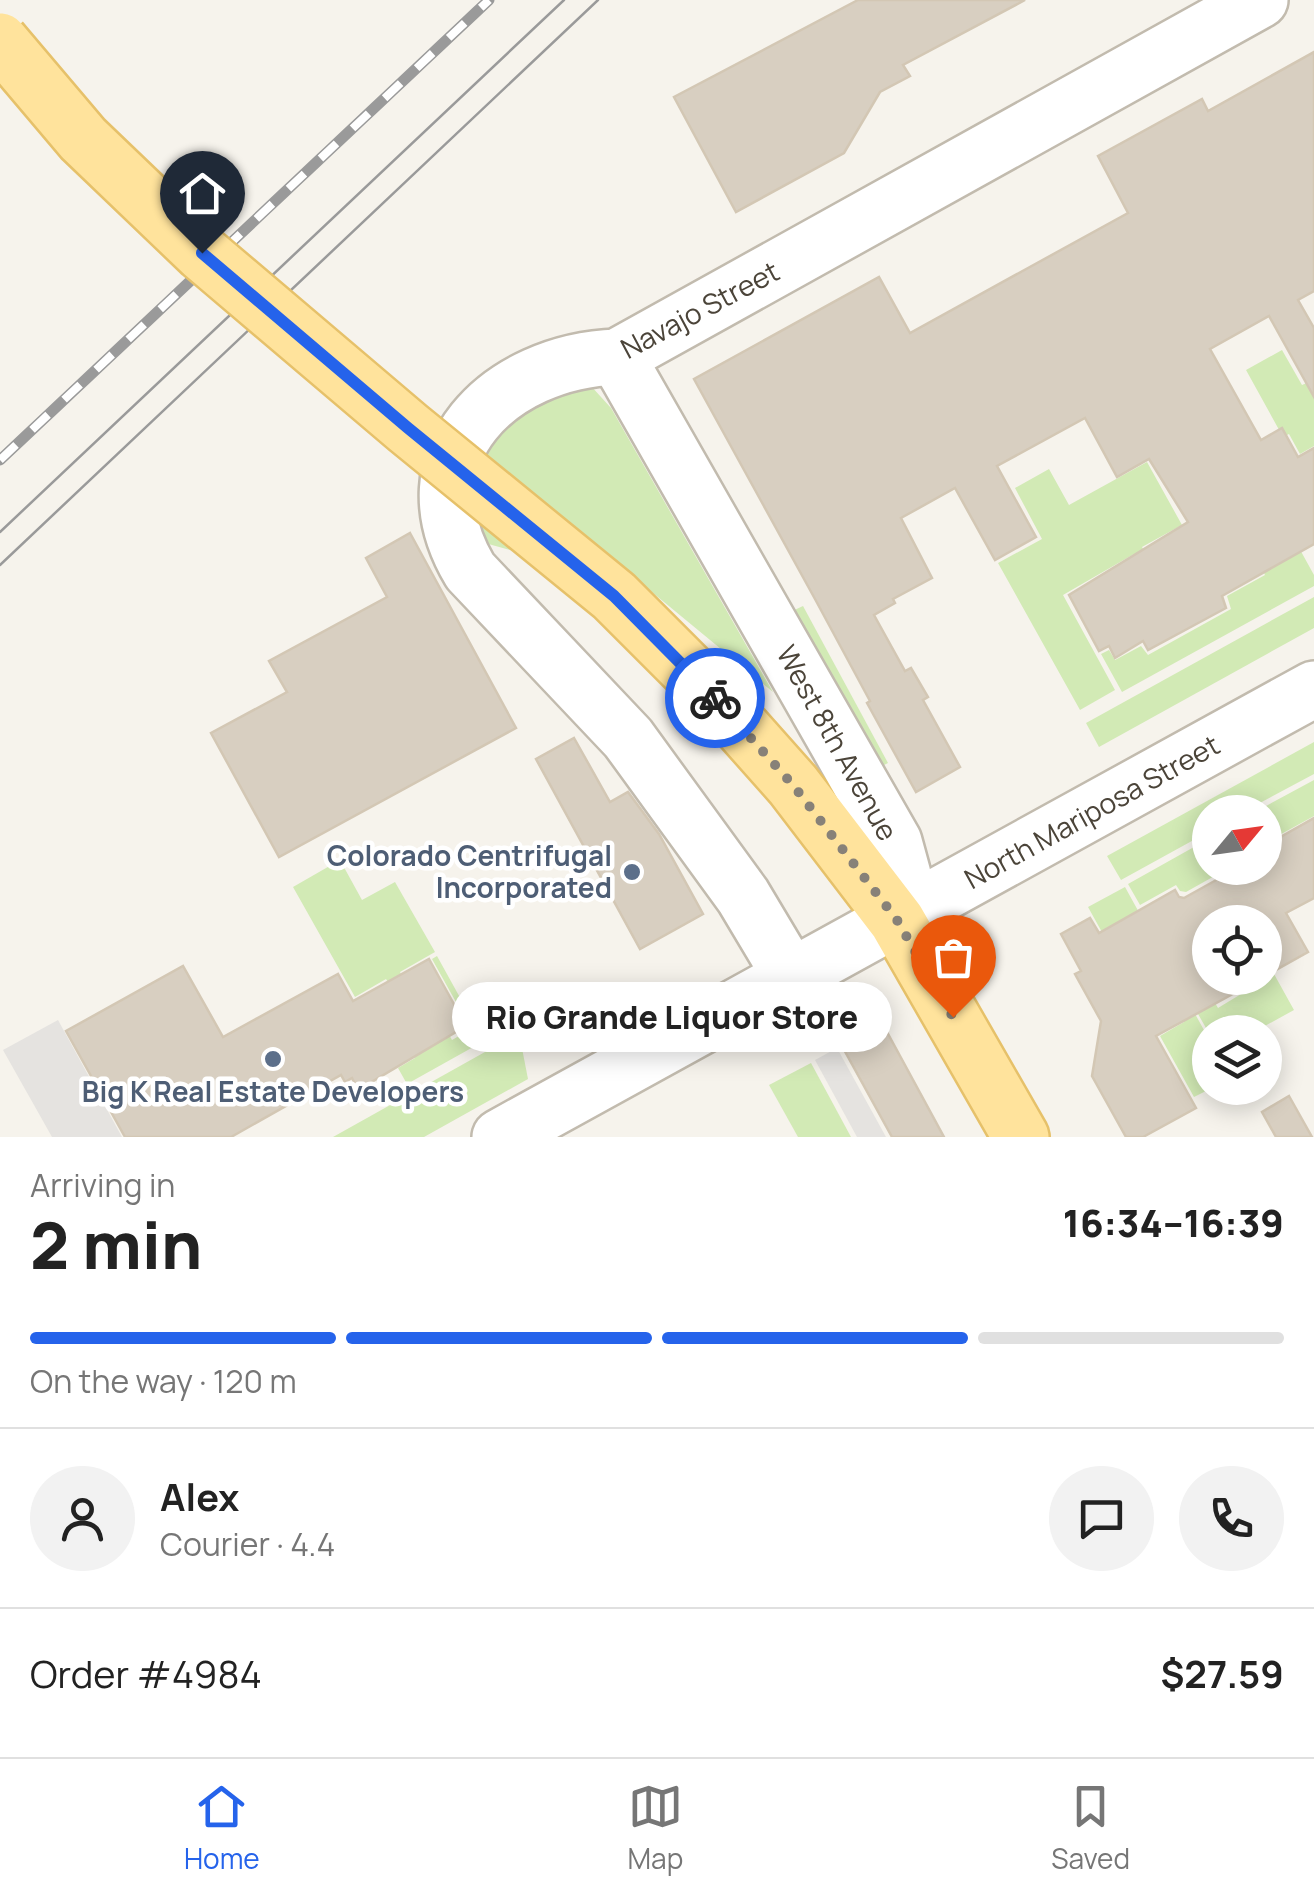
<!DOCTYPE html>
<html lang="en">
<head>
<meta charset="utf-8">
<style>
	body { margin:0; font-family:Manrope,sans-serif; background:#f2f2f2; color:#222; height:100vh; display:flex; flex-direction:column; font-size:38px; white-space:nowrap }
	* { box-sizing:border-box; margin:0 }
	p { font-size:32px; color:#767676 }
	.icon { flex:none; width:55px; height:55px; fill:none; stroke:currentColor; stroke-width:2; stroke-linecap:round; stroke-linejoin:round }
	.map { position:relative; height:1137px; overflow:hidden }
	.details { display:flex; flex-direction:column; background:#fff; flex:1 }
	.details>* { flex:none }
	.needle { width:65px; rotate:61deg }
	.fabs { position:absolute; left:1192px; top:795px; display:grid; gap:20px }
	.fabs a { display:grid; place-items:center; width:90px; height:90px; border-radius:50%; background:#fff; box-shadow:0 5px 25px #0003; font-size:50px }
	.pin { position:absolute; display:grid; place-items:center; width:85px; height:85px; color:#fff; margin:-102px -42px; border-radius:50% 50% 50% 0; rotate:-45deg; box-shadow:0 0 10px #0007 }
	.pin .icon { rotate:45deg }
	.courier { position:absolute; display:grid; place-items:center; width:100px; height:100px; margin:-50px; border:8px solid #2563eb; border-radius:50%; background:#fff; color:#222; box-shadow:0 2px 12px #0007 }
	.bubble { position:absolute; height:70px; border-radius:35px; background:#fff; box-shadow:0 5px 25px #0003; font-size:32px; font-weight:800; line-height:70px; text-align:center }
	.head em { font-style:normal; font-weight:800 }
	.head div { display:flex; flex-direction:column-reverse }
	.head { display:flex; align-items:center; justify-content:space-between; height:170px; padding:0 30px }
	h1 { font-size:65px; font-weight:800; line-height:75px }
	.bar { display:grid; grid-template-columns:repeat(4,1fr); gap:15px 10px; align-content:center; height:120px; padding:0 30px }
	.bar i { height:12px; border-radius:8px; background:#e0e0e0 }
	.bar .current { background:#2563eb }
	.bar p { grid-column:span 4 }
	.line { display:flex; align-items:center; gap:25px; padding:0 30px; border-top:2px solid #e0e0e0 }
	.line div { flex:1 }
	.round { display:grid; place-items:center; flex:none; width:105px; height:105px; border-radius:52px; background:#f2f2f2 }
	.tab-bar { display:flex; justify-content:space-around; align-items:center; height:140px; border-top:2px solid #e0e0e0; background:#fff; font-size:28px; color:#767676 }
	.tab-bar a { display:grid; justify-items:center; gap:5px }
	.tab-bar .current { color:#2563eb }
	.map>svg:first-child { display:block }
</style>
</head>
<body>
<div class="map">
<svg width="1314" height="1137" viewBox="0 0 1314 1137">
	<rect width="100%" height="100%" fill="#f6f3ec"/>
	<!-- green -->
	<g fill="#d2eab5">
		<path d="M1282,350l20,35 7,-3 5,10v54l-14,8 -11,-20 -6,3 -37,-67z"/>
		<path d="M591,386l20,22 162,284 -126,-104 -173,-48 -8,-42 35,-87z"/>
		<path d="M1147,462l35,63 -40,22 11,20 -19,-13 -71,41 52,95 -35,20 -82,-147 44,-24 -27,-51 34,-19 20,36z"/>
		<path d="M1298,546l16,29v11l-192,106 -21,-38 8,-4 6,10 26,-14 7,9 83,-46 -4,-13 38,-21 -4,-8z"/>
		<path d="M1314,597v31l-215,119 -13,-24z"/>
		<path d="M803,606l85,157 -6,3 -96,-152z"/>
		<path d="M1314,742v32l-71,38h-33v19l-89,49 -14,-24z"/>
		<path d="M1314,780v36l-47,26 34,62 -55,-2 -19,-33 -41,23 -6,-1 -4,-6 -36,20 -12,-21 82,-46v30h55v-56h-10z"/>
		<path d="M340,860l22,40 33,-18 40,70 -35,20 7,15 -12,6 -9,-14 -31,18 -62,-110z"/>
		<path d="M1125,887l85,154 2,47 -18,9 -34,-61 24,-14 -31,-56 -25,13 -40,-72z"/>
		<path d="M437,956l47,85 -77,43 -9,-16 17,-10 -4,-9 35,-20 6,11 19,-11 -39,-70z"/>
		<path d="M1274,974l20,36 -40,22h-44v3l-16,-28 18,-9 6,10z"/>
		<path d="M519,1033l9,46 -104,58h-91z"/>
		<path d="M811,1063l40,74h-53l-29,-52z"/>
	</g>
	<!-- parking -->
	<g fill="#e5e3e0">
		<path d="M58,1020l64,117h-70l-49,-87z"/>
		<path d="M837,1048l49,89h-29l-42,-77z"/>
	</g>
	<!-- building -->
	<g fill="#d8cfc1" stroke="#d3c7b4" stroke-width="2.5">
		<path d="M858,0h167l-122,65 7,11 -30,16 -36,61 -108,59 -62,-115z"/>
		<path d="M1314,52v239l-16,9 16,28v69l-45,-81 -59,33 51,91 21,-12 16,29 16,-9v96l-92,52 4,12 -78,42 -5,-9 -28,17 -6,-12 -10,5 -30,-56 119,-73 -39,-63 -32,18 -32,-59 -88,48 39,71 -41,23 -40,-72 -54,30 31,60 -39,21 2,4 -21,12 31,56 6,-3 17,29 -5,3 37,67 -44,25 -49,-89 3,-2 -55,-102 -121,-220 185,-102 31,56 218,-120 -30,-57 104,-57 6,12z"/>
		<path d="M410,533l106,195 -237,129 -68,-124 76,-41 -18,-31 118,-64 -21,-39z"/>
		<path d="M574,738l36,64 18,-10 31,42 44,80 -63,35 -104,-190z"/>
		<path d="M1314,818v80l-28,15 22,39 -43,24v-54h-55v56h52l-106,58 40,72 -53,29h-17l-34,-61 9,-55 -26,-47 6,-3 -20,-37 29,-16 9,15 76,-43 4,7 5,1 54,-30h27v-16l8,-4 -3,-5z"/>
		<path d="M429,959l37,67 -98,58 -11,4 -5,-10 -7,4 -4,-7 -110,62h-106l-59,-106 117,-65 40,71 115,-63 15,27z"/>
		<path d="M874,1028l13,4 57,105h-52l-50,-91z"/>
		<path d="M1289,1096l23,41h-36l-14,-25z"/>
	</g>
	<g fill="none" stroke-linecap="round" stroke-linejoin="round">
		<defs>
			<g id="minor">
				<path d="M617,357l277,485 9,33 -6,46"/>
				<path d="M792,978l-49,-82 -115,-158 -158,-167c-69,-116 30,-210 147,-214l643,-357"/>
				<path d="M500,1137l814,-448"/>
			</g>
			<path id="major" d="M714,696l79,89 104,136 124,216"/>
		</defs>
		<!-- minor casing -->
		<use href="#minor" stroke="#c2bbae" stroke-width="60"/>
		<!-- major casing -->
		<use href="#major" stroke="#e6c16a" stroke-width="60"/>
		<!-- minor -->
		<use href="#minor" stroke="#fff" stroke-width="55"/>
		<!-- major -->
		<use href="#major" stroke="#ffe39c" stroke-width="55"/>
		<!-- tram -->
		<g stroke="#9a9a9a" stroke-width="2.5">
			<path d="M0,532l564,-532"/>
			<path d="M0,565l598,-565"/>
		</g>
		<defs>
			<path id="rail" d="M0,460l489,-460"/>
		</defs>
		<!-- rail casing -->
		<use href="#rail" stroke="#9a9a9a" stroke-width="11"/>
		<!-- rail -->
		<use href="#rail" stroke="#fff" stroke-width="8" stroke-dasharray="22" stroke-linecap="butt"/>
		<defs>
			<path id="major-bridge" d="M0,41l83,98 119,114 206,175 206,168 100,100"/>
		</defs>
		<!-- major-bridge casing -->
		<use href="#major-bridge" stroke="#e6c16a" stroke-width="60" stroke-linecap="butt"/>
		<!-- major-bridge -->
		<use href="#major-bridge" stroke="#ffe39c" stroke-width="55"/>
	</g>
	<g fill="none" stroke-linecap="round" stroke-linejoin="round">
		<!-- done -->
		<path stroke="#878178" stroke-width="10" stroke-dasharray="0 18" d="M715,698l78,87 104,135 56,97"/>
		<!-- route -->
		<path stroke="#2563eb" stroke-width="12" d="M202,253l206,175 206,168 101,102"/>
	</g>
	<!-- markers -->
	<g fill="#5c6f8a" stroke="#fff" stroke-width="4">
		<circle cx="632" cy="872" r="10"/>
		<circle cx="273" cy="1059" r="10"/>
	</g>
	<g text-anchor="middle" stroke-width="9" stroke-linejoin="round" paint-order="stroke">
		<!-- street labels -->
		<g font-size="28" fill="#4b4439" stroke="#fff">
			<text transform="translate(700 310) rotate(-28)" y="10">Navajo Street</text>
			<text transform="translate(837 743) rotate(61)" y="10">West 8th Avenue</text>
			<text transform="translate(1092 812) rotate(-29)" y="10">North Mariposa Street</text>
		</g>
		<!-- service labels -->
		<g font-size="28" font-weight="bold" fill="#4e5e75" stroke="#fff" text-anchor="end">
			<text x="612" y="866">Colorado Centrifugal<tspan x="612" dy="32">Incorporated</tspan></text>
			<text x="273" y="1102" text-anchor="middle">Big K Real Estate Developers</text>
		</g>
	</g>
</svg>
<div class="fabs">
<a><svg class="needle" viewBox="-14 -14 28 28"><path d="M0-13l5 13h-10z" fill="#e53935"/><path d="M0 13l5-13h-10z" fill="#767676"/></svg></a>
<a><svg class="icon" aria-label="locate" viewBox="0 0 24 24"><circle cx="12" cy="12" r="6"/><path d="M12 2v4M12 18v4M2 12h4M18 12h4"/></svg></a>
<a><svg class="icon" aria-label="layers" viewBox="0 0 24 24"><path d="M12 4l9 5-9 5-9-5zM3 14l9 5 9-5"/></svg></a>
</div>
<div class="pin" style="left:953px;top:1017px;background:#ea580c"><svg class="icon" aria-label="bag" viewBox="0 0 24 24"><path d="M5 8h14l-1 12H6zM9 8a3 3 0 0 1 6 0"/></svg></div>
<div class="pin" style="left:202px;top:253px;background:#1f2937"><svg class="icon" aria-label="home" viewBox="0 0 24 24"><path d="M3 11l9-7 9 7M6 9v11h12V9"/></svg></div>
<div class="courier" style="left:715px;top:698px"><svg class="icon" aria-label="bike" viewBox="0 0 24 24"><circle cx="6" cy="16" r="4"/><circle cx="18" cy="16" r="4"/><path d="M6 16l4-8h5l3 8M10 8l3 8H6M13 5h3"/></svg></div>
<div class="bubble" style="left:452px;top:982px;width:440px">Rio Grande Liquor Store</div>
</div>
<section class="details">
<div class="head"><div><h1>2 min</h1><p>Arriving in</p></div><em>16:34–16:39</em></div>
<div class="bar"><i class="current"></i><i class="current"></i><i class="current"></i><i></i><p>On the way · 120 m</p></div>
<div class="line" style="height:180px"><a class="round"><svg class="icon" aria-label="person" viewBox="0 0 24 24"><circle cx="12" cy="8" r="4"/><path d="M4 21q1-7 8-7t8 7"/></svg></a><div><b>Alex</b><p>Courier · 4.4</p></div><a class="round"><svg class="icon" aria-label="chat" viewBox="0 0 24 24"><path d="M4 5h16v11H9l-5 4z"/></svg></a><a class="round"><svg class="icon" aria-label="phone" viewBox="0 0 24 24"><path d="M5 4h4l2 5-3 2q2 4 5 5l2-3 5 2v4C11 20 4 13 5 4z"/></svg></a></div>
<div class="line" style="height:130px"><div>Order #4984</div><b>$27.59</b></div>
</section>
<nav class="tab-bar">
<a class="current"><svg class="icon" aria-label="home" viewBox="0 0 24 24"><path d="M3 11l9-7 9 7M6 9v11h12V9"/></svg>Home</a>
<a><svg class="icon" aria-label="map" viewBox="0 0 24 24"><path d="M3 6l6-2 6 2 6-2v14l-6 2-6-2-6 2zM9 4v14M15 6v14"/></svg>Map</a>
<a><svg class="icon" aria-label="saved" viewBox="0 0 24 24"><path d="M7 4h10v16l-5-4-5 4z"/></svg>Saved</a>
</nav>
</body>
</html>
